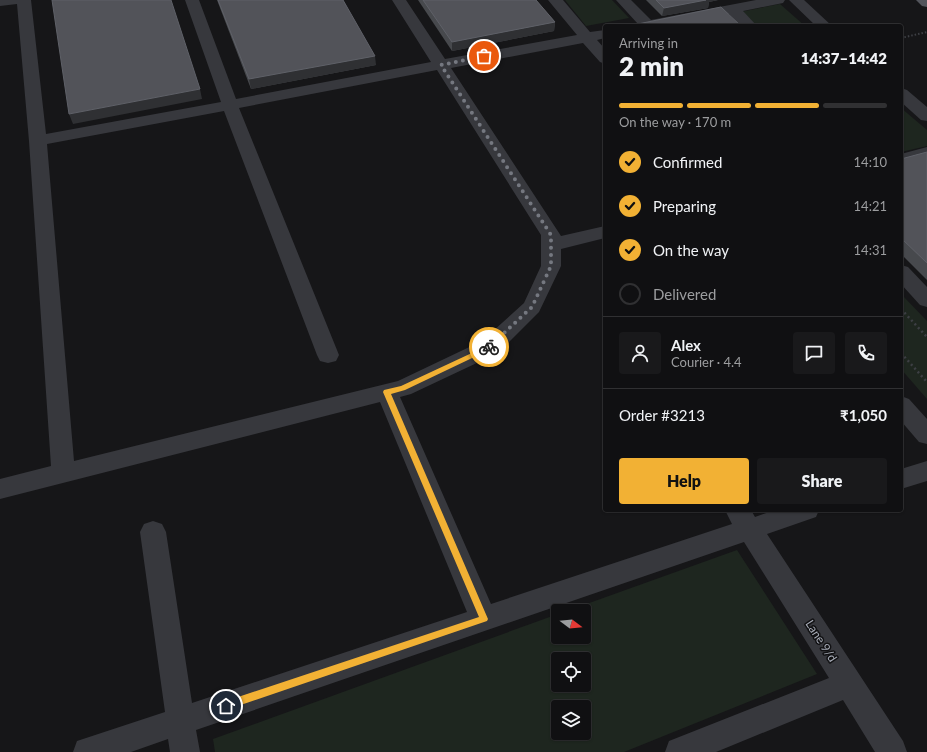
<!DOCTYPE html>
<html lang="en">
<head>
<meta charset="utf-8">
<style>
	body { margin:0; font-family:Lato,sans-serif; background:#19191b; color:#f1f3f6; height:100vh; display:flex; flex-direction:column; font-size:15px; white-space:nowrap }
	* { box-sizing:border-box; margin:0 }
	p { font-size:13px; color:#9c9d9f }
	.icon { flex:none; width:22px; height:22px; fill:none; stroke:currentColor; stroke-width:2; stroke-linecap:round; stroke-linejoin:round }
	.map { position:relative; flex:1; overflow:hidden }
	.panel { position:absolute; left:603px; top:24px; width:300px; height:488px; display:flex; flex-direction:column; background:#101012; border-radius:4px; box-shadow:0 1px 3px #0004,0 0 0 1px #303032 }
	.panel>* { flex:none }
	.needle { width:26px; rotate:106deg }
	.tools { position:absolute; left:551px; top:604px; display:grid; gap:8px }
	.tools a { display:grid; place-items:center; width:40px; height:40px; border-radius:4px; background:#101012; box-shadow:0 1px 3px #0004,0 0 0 1px #303032; font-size:20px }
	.pin { position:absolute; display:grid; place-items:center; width:34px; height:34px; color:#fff; margin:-17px; border:2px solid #fff; border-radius:50%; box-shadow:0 1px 4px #0007 }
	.courier { position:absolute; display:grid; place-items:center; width:40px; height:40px; margin:-20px; border:3px solid #f2b134; border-radius:50%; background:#fff; color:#222; box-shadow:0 1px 5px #0007 }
	.headline em { font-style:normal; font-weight:800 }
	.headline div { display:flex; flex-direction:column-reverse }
	.headline { display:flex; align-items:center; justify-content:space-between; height:68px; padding:0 16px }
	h1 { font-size:26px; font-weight:800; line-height:30px }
	.bar { display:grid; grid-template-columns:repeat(4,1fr); gap:6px 4px; align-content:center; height:48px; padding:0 16px }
	.bar i { height:5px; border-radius:3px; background:#303032 }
	.bar .selected { background:#f2b134 }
	.bar p { grid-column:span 4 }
	.line { display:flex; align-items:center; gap:10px; padding:0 16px; border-top:1px solid #303032 }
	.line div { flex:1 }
	.round { display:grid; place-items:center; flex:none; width:42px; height:42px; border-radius:4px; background:#19191b }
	ol { padding:0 16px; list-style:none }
	li { display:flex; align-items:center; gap:12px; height:44px }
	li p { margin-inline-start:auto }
	li .icon { padding:4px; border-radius:50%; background:#f2b134; color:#111; stroke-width:4 }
	li:last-child { color:#9c9d9f }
	li i { width:22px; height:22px; border:2px solid #303032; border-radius:50% }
	.cta { display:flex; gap:8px; margin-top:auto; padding:8px 16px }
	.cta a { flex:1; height:46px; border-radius:4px; background:#f2b134; color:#111; font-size:16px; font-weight:800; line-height:46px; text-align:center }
	.cta a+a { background:#19191b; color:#f1f3f6 }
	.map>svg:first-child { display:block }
</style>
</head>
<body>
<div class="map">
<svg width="927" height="752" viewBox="0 0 927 752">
	<rect width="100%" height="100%" fill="#161618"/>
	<!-- green -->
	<g fill="#1e261f" fill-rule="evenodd">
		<path d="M565,0h47l17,18 -43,8z"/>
		<path d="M780,4l25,22h-49l-16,-14z"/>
		<path d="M901,108l26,22v16l-26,6z"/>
		<path d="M901,294l26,27v78l-26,-30z"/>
		<path d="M737,550l80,124 -193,78h-409l-2,-13 345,-125v23h26v-26h-17zM558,659h26v26h-26zM558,707h26v26h-26z"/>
	</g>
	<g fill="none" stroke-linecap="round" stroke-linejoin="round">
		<!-- path-far1 -->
		<path stroke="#3d3f44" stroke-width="2" stroke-dasharray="1.5 2" stroke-linecap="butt" d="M901,38l26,-6"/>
		<!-- path -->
		<g stroke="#3d3f44" stroke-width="2.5" stroke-dasharray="2 3" stroke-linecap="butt">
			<path d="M901,309l26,28"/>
			<path d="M901,353l26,29"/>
		</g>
		<!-- minor -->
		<g fill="#37383d" fill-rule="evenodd">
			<path d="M0,0h31l15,134 175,-32 -36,-102h14l37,99 195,-37 -39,-62h14l39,59 132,-24 -29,-35h15l27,32 15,-2v8l-8,2 8,9v15l-5,-2 -17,-19 -132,25 110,168 44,-10v12l-44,11v17l-22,46 -41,41 -87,41 -11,3 91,207 241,-80 -7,-14h26l4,7 20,-7h44l-3,7 -49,17 136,207 4,11h-32l-32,-52 -127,52h-51l4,-11 160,-63 -85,-136 -548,188 4,22h-30l-2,-13 -37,13h-58l4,-11 88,-29 -25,-180 4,-8 9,-3 9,3 4,8 26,171 275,-91 -87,-210 -380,97v-20l51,-13 -22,-325 -12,-137 -17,2zM437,70l104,165v31l-17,37 -42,38 -84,40 -324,80 -27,-317 177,-33 93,244 3,6 8,2 8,-2 3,-6 -100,-247z"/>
			<path d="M616,0h15l20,20 105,-20h29l-2,3 -40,8 14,15h-16l-12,-12 -62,12h-30l1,-2z"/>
			<path d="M789,0h15l28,26h-16z"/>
			<path d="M901,88l6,2 20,17v14l-6,-1 -20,-18z"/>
			<path d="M927,147v10l-26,7v-10z"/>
			<path d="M901,265l7,2 19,20v20l-7,-2 -19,-21z"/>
			<path d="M901,396l8,3 18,20v25l-8,-2 -18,-21z"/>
			<path d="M927,461v20l-26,8v-20z"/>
		</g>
		<!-- major -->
		<path fill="#53555c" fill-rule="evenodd" d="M916,0h11v7l-5,-1z"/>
	</g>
	<!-- wall -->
	<g fill="#47494d">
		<path d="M217,0h126l33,65 -125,24z"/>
		<path d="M418,0h118l19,22 -1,9 -102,20z"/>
		<path d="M646,0h72l-9,2 -1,6 -46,8z"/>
		<path d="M927,152v128l-26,-26v-95z"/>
	</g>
	<!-- shaded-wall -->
	<g fill="#2f3033">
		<path d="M703,0h15l-9,2 -1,6 -46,8 2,-8z"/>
		<path d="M555,22l-1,9 -102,20v-9z"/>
		<path d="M375,56l1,9 -125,24 -2,-10z"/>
		<path d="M200,89l2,10 -129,25 -4,-10z"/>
	</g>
	<!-- building -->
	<g fill="#525359" stroke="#5f6168">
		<path d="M52,0h119l29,89 -131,25z"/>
		<path d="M218,0h125l32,56 -126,23z"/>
		<path d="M423,0h113l19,22 -103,20z"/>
		<path d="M656,0h50l-42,8z"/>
		<path d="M721,7l20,19h-113z"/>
		<path d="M927,152v111l-26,-25v-79z"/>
	</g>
	<!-- route -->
	<path fill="#f2b134" d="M489,345l3,2 -1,2 -86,41 -14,4 97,225 -1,2 -261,89 -3,-2 -1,-2 1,-3 3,-2 253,-84 -96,-225 1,-2 17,-4z"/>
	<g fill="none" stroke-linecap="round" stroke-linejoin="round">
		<!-- done -->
		<path stroke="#757880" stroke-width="4" stroke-dasharray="0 7.2" d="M484,56l-43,9 110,170v31l-19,41 -43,40"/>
	</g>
	<g text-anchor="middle" stroke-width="3" stroke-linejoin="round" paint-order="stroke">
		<!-- near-street labels -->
		<g font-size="12" fill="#a8adb8" stroke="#111113">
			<text transform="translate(821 641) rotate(57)" y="4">Lane 9/d</text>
		</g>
	</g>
</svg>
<div class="tools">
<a><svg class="needle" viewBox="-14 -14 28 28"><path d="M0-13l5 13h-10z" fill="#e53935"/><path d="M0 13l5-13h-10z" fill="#9c9d9f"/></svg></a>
<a><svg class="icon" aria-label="locate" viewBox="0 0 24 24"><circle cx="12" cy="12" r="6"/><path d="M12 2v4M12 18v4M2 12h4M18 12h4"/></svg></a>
<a><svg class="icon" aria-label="layers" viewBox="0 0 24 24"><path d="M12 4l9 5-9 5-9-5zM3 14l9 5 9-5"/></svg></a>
</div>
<div class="pin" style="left:484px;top:56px;background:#ea580c"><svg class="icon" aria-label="bag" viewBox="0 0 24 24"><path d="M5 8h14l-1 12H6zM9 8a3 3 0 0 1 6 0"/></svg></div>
<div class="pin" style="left:226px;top:706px;background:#1f2937"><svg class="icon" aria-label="home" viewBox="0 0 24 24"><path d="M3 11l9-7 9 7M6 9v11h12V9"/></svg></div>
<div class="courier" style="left:489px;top:347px"><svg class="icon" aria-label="bike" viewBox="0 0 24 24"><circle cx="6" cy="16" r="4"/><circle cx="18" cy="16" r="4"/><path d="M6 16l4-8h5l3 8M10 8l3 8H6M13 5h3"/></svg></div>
<section class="panel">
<div class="headline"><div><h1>2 min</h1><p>Arriving in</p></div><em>14:37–14:42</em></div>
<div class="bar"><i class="selected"></i><i class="selected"></i><i class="selected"></i><i></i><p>On the way · 170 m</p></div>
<ol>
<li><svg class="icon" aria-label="check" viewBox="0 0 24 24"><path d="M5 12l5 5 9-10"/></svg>Confirmed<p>14:10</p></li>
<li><svg class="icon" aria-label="check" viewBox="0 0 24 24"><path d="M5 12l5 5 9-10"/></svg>Preparing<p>14:21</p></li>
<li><svg class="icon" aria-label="check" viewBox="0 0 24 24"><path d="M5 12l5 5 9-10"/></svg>On the way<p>14:31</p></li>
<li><i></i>Delivered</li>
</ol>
<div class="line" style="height:72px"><a class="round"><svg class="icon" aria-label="person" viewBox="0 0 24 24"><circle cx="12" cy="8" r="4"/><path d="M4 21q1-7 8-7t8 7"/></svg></a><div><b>Alex</b><p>Courier · 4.4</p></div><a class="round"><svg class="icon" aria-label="chat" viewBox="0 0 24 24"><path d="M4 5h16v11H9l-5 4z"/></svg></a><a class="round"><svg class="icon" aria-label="phone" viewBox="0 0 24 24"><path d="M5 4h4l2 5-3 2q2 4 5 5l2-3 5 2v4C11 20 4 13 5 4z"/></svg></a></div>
<div class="line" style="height:52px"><div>Order #3213</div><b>₹1,050</b></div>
<div class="cta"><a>Help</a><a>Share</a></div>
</section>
</div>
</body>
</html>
